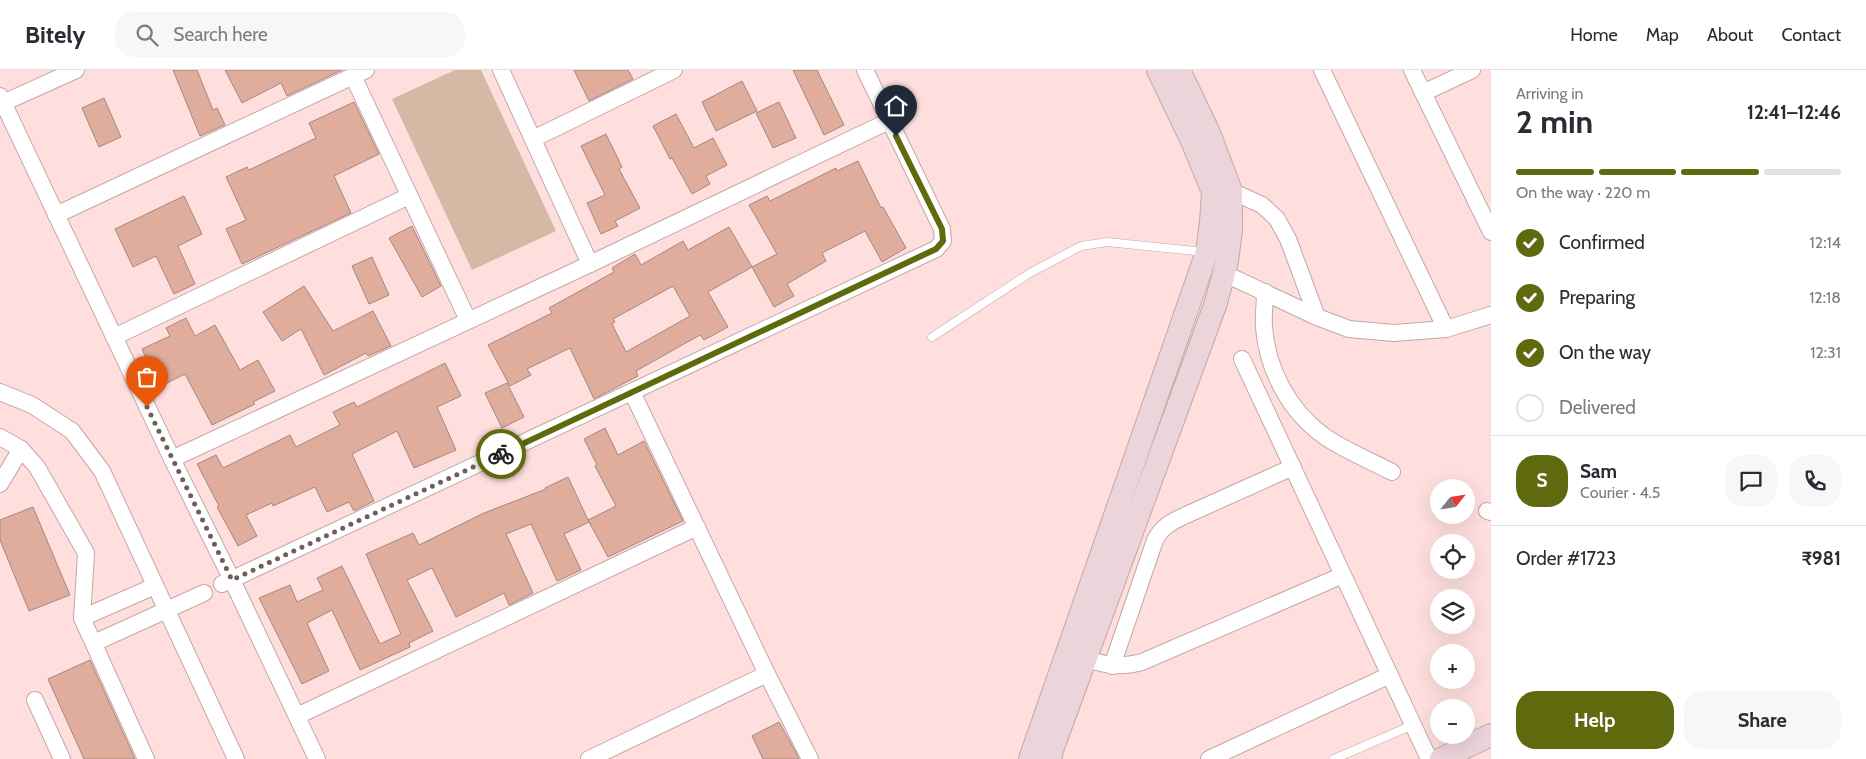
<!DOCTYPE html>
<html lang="en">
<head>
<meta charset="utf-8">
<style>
	body { margin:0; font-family:Cabin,sans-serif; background:#f7f7f7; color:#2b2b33; height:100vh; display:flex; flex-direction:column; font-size:19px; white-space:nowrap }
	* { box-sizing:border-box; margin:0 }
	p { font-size:16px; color:#7c7c81 }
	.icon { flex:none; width:28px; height:28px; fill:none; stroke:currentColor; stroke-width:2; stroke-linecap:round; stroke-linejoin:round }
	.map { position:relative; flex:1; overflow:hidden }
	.details { display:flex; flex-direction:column; background:#fff; width:375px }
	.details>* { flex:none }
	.needle { width:32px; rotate:60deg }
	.controls { position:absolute; left:1430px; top:409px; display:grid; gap:10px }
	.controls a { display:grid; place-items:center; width:45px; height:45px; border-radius:50%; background:#fff; box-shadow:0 5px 20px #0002; font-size:25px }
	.pin { position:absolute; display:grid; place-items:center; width:42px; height:42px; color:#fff; margin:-51px -21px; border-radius:50% 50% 50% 0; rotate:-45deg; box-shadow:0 0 5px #0007 }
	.pin .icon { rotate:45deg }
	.courier { position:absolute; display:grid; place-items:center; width:50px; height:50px; margin:-25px; border:4px solid #5f690e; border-radius:50%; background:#fff; color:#222; box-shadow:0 1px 6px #0007 }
	.overview em { font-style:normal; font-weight:700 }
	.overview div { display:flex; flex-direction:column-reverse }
	.overview { display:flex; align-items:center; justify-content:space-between; height:85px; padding:0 25px }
	h1 { font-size:32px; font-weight:700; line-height:38px }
	.bar { display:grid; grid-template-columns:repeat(4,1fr); gap:8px 5px; align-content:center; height:60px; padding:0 25px }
	.bar i { height:6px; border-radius:4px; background:#e1e1e2 }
	.bar .active { background:#5f690e }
	.bar p { grid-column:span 4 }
	.line { display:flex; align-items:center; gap:12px; padding:0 25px; border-top:1px solid #e1e1e2 }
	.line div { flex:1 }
	.round { display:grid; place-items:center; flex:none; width:52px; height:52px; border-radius:20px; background:#f7f7f7 }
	ol { padding:0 25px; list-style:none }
	li { display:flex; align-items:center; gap:15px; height:55px }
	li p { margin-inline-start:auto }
	li .icon { padding:5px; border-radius:50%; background:#5f690e; color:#fff; stroke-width:4 }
	li:last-child { color:#7c7c81 }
	li i { width:28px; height:28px; border:2px solid #e1e1e2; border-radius:50% }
	.button { display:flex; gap:10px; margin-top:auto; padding:10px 25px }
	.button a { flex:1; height:58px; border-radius:20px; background:#5f690e; color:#fff; font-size:20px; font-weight:700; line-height:58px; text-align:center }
	.button a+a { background:#f7f7f7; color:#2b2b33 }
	header { display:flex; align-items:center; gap:30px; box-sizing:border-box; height:70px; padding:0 25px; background:#fff; border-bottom:1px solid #e1e1e2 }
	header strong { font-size:24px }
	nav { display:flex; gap:28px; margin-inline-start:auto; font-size:18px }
	.search { width:350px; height:45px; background:#f7f7f7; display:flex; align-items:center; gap:12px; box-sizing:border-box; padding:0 18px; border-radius:20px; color:#7c7c81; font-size:19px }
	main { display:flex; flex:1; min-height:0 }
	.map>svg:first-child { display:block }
</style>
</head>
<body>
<header>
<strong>Bitely</strong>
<div class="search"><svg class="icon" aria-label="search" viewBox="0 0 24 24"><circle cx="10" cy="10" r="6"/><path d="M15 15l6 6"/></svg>Search here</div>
<nav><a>Home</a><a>Map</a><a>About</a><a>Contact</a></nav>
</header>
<main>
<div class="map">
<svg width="1491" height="689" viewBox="0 0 1491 689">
	<rect width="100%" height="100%" fill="#fedfde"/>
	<!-- green -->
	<path fill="#d4b9a4" d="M455,0h26l75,161 -84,39 -80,-171z"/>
	<!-- building -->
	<g fill="#e0ad9c" stroke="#a2887f" fill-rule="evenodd">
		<path d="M173,0h24l16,40 4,-2 8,17 -25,11z"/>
		<path d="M225,0h117l-55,26 -6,-13 -39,20z"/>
		<path d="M574,0h54l5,9 -44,22z"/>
		<path d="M793,0h24l27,55 -20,10z"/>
		<path d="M742,11l15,30 -41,20 -14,-29z"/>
		<path d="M104,28l17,39 -22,10 -17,-39z"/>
		<path d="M354,32l25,52 -45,22 17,37 -109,51 -16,-35 20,-9 -20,-43 21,-10 2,3 67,-32 -7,-15z"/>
		<path d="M779,32l17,36 -23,10 -17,-35z"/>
		<path d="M676,44l18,34 19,-10 14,27 -21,11 4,8 -18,10 -20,-36 -2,1 -17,-33z"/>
		<path d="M606,64l16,33 -3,2 21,39 -25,13 3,5 -17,8 -14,-31 18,-8 -24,-49z"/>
		<path d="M858,91l23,47 2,-1 23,41 -24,14 -17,-31 -43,22 4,8 -39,23 7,12 -20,11 -22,-40 25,-13 -28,-49 18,-9 3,5 66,-33 1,3z"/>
		<path d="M184,126l18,38 -24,12 17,38 -21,10 -18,-38 -23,11 -18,-38z"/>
		<path d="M412,156l29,60 -19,11 -33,-59z"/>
		<path d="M729,157l23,40 -44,25 20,35 -24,13 -4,-5 -64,36 2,5 -44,23 -24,-51 -43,21 4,6 -21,11 -22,-41 64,-32 -3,-5 65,-36 -2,-4 23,-14 6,11 42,-24 5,9zM673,216l17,30 -64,36 -14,-28 3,-2 -2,-3z"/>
		<path d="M372,187l17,38 -20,9 -17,-38z"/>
		<path d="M304,216l29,45 40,-20 18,35 -23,10 -2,-3 -42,22 -23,-46 -19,12 -19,-29z"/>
		<path d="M186,248l9,18 20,-11 25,45 18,-10 17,31 -22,11 2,2 -43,21 -27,-51 -26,13 -17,-38 28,-13 -4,-8z"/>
		<path d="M445,293l16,33 -24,11 19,43 -42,18 -17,-37 -45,23 22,47 -20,10 -5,-9 -22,10 -12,-25 -42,19 -1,-3 -26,12 11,21 -19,10 -21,-39 2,-1 -22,-42 19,-9 7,13 67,-33 6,12 44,-22 -7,-13 21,-10 3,5z"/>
		<path d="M507,313l17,34 -22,11 -17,-35z"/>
		<path d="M605,358l13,27 26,-14 39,80 -75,36 -20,-37 28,-14 -21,-40 2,-1 -13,-26z"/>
		<path d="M568,407l21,45 -25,12 17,36 -24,11 -26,-57 -25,10 27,59 -24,12 -5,-12 -48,24 -24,-49 -25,12 26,51 -24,12 1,4 -50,23 -28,-60 -25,13 22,48 -27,13 -43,-86 31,-13 7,17 26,-12 -6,-12 25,-12 38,78 21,-10 -35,-80 47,-21 6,12 65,-32 62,-24 -1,-1z"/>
		<path d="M33,437l37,88 -41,16 -29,-71v-20z"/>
		<path d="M90,590l45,99h-51l-36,-80z"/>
		<path d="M779,652l15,27 5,10h-36l-11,-23z"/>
	</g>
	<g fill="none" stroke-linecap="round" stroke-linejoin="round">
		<defs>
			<g id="lane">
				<path d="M932,267l98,-64 51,-27 26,-4 98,10"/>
				<path d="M1334,689l79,-34"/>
			</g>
			<g id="street">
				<path d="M501,0l89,194"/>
				<path d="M1322,0l124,259"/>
				<path d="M1412,0l79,162"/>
				<path d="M353,6l115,244"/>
				<path d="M1423,23l49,-23"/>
				<path d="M0,26l172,363 60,121 85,179"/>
				<path d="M3,33l73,-33"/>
				<path d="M533,69l141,-69"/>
				<path d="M1221,122l10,-1 31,14 15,14 11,20 29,78"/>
				<path d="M56,145l310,-145"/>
				<path d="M1223,203l94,44 32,12 45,4 52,-4 45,-14"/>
				<path d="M1265,222c0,12 -2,24 -1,35 3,42 25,84 60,109 18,13 47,25 68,36"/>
				<path d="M114,267l295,-141"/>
				<path d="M1242,289l187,400"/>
				<path d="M0,322l32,13 40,26 30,40 134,288"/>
				<path d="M632,322l135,282 43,85"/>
				<path d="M0,367l21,12 16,18 49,86 -4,65 64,141"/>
				<path d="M172,389l418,-195 299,-143"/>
				<path d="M0,414l21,-35"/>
				<path d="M1487,441l4,1"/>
				<path d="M222,514l714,-335 7,-8 -1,-12 -77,-159"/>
				<path d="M82,548l73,-32"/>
				<path d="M94,573l110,-50"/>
				<path d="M1085,589c23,6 34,9 57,3l201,-87"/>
				<path d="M1112,596l43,-126c7,-13 16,-18 29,-24l109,-49"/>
				<path d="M35,630l27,59"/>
				<path d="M297,646l400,-189"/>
				<path d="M589,689l178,-85"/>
				<path d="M1209,689l181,-84"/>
			</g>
			<g id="secondary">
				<path d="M1030,689l177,-507 4,-30 2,-30 -21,-51 -34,-71"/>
				<path d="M1050,689l2,-9 164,-447 11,-42 4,-30v-40l-22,-58 -30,-63"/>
				<path d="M1441,689l50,-24"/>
			</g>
		</defs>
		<!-- lane casing -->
		<use href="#lane" stroke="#c4a7a6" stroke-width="9"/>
		<!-- street casing -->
		<use href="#street" stroke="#c4a7a6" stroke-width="18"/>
		<!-- secondary casing -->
		<use href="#secondary" stroke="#c4a7a6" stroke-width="24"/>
		<!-- lane -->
		<use href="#lane" stroke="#fff" stroke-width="8"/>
		<!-- street -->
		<use href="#street" stroke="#fff" stroke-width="16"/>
		<!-- secondary -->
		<use href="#secondary" stroke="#ecd4db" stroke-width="22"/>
	</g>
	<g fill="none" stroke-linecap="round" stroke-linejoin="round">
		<!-- done -->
		<path stroke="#6f5e5d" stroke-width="5" stroke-dasharray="0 9" d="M147,337l85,173 269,-126"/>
		<!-- route -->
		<path stroke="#5f690e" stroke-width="6" d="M501,384l435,-205 7,-8 -1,-12 -46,-93"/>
	</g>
</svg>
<div class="controls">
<a><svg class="needle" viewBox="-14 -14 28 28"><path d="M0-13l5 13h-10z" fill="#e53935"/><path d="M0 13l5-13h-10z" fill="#7c7c81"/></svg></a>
<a><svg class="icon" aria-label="locate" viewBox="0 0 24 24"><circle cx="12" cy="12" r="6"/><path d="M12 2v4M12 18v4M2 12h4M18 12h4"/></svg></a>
<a><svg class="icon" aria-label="layers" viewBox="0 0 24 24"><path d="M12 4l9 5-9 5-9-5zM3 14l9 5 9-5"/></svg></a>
<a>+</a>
<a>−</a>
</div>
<div class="pin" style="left:147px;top:337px;background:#ea580c"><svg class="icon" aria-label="bag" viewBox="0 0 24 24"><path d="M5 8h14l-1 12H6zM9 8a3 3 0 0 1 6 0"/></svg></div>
<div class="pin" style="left:896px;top:66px;background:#1f2937"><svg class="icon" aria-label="home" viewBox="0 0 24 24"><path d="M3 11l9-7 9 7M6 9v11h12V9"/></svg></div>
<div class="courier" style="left:501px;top:384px"><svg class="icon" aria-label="bike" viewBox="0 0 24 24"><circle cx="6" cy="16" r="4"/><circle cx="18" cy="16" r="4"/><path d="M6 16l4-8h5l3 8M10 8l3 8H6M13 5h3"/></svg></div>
</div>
<section class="details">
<div class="overview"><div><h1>2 min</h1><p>Arriving in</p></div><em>12:41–12:46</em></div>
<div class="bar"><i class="active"></i><i class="active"></i><i class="active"></i><i></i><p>On the way · 220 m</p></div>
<ol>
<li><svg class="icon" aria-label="check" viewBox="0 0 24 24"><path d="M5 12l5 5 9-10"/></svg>Confirmed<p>12:14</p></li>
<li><svg class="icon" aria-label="check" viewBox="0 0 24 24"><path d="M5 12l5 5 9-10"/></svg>Preparing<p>12:18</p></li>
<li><svg class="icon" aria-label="check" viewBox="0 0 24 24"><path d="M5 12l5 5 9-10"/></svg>On the way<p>12:31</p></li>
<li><i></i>Delivered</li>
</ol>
<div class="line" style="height:90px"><b class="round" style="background:#5f690e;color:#fff">S</b><div><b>Sam</b><p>Courier · 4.5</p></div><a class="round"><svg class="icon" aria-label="chat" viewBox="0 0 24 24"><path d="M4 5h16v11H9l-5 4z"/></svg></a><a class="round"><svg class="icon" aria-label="phone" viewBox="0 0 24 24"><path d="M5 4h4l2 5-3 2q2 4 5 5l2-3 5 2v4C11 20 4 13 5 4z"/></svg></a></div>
<div class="line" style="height:65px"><div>Order #1723</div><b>₹981</b></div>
<div class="button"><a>Help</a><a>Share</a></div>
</section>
</main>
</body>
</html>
